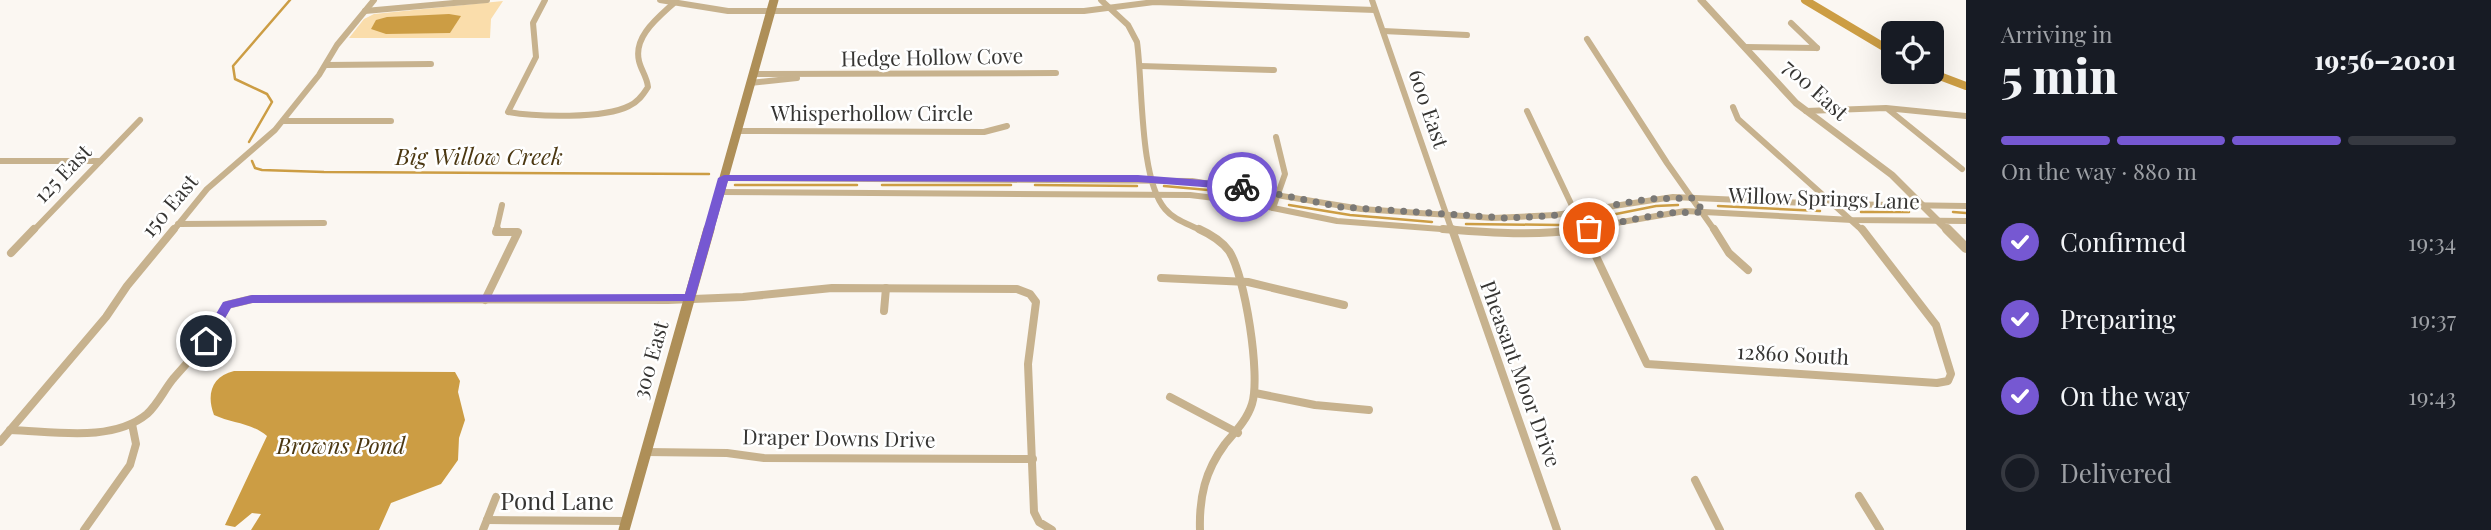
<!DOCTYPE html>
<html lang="en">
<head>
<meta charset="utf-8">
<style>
	body { margin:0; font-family:"Playfair Display",serif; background:#20242c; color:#f1f3f6; height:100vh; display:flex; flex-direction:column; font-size:26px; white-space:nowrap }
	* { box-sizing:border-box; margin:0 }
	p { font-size:23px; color:#9ea1a6 }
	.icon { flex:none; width:38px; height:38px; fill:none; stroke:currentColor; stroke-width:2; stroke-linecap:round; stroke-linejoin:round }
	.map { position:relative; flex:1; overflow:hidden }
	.panel { display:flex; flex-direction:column; background:#171b24; width:525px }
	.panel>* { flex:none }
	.fabs { position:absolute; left:1881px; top:21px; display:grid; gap:14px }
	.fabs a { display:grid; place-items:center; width:63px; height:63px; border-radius:10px; background:#171b24; box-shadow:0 7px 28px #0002; font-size:35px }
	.pin { position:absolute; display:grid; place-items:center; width:60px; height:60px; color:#fff; margin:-30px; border:4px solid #fff; border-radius:50%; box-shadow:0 2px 7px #0007 }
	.courier { position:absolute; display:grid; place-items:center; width:70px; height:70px; margin:-35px; border:5px solid #7658d2; border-radius:50%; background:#fff; color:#222; box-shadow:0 2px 9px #0007 }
	.summary em { font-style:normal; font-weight:800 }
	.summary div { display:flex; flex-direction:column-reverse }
	.summary { display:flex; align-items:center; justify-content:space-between; height:119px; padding:0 35px }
	h1 { font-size:46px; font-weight:800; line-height:52px }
	.bar { display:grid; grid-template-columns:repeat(4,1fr); gap:10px 7px; align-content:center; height:84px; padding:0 35px }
	.bar i { height:9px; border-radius:5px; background:#363941 }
	.bar .active { background:#7658d2 }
	.bar p { grid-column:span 4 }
	ol { padding:0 35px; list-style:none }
	li { display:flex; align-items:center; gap:21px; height:77px }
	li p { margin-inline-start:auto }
	li .icon { padding:7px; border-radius:50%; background:#7658d2; color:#fff; stroke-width:4 }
	li:last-child { color:#9ea1a6 }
	li i { width:38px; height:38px; border:4px solid #363941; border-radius:50% }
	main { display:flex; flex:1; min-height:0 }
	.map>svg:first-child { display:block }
</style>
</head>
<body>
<main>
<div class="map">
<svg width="1966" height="530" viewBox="0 0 1966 530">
	<rect width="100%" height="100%" fill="#fbf7f2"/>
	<!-- green -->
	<path fill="#faddab" d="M503,1l-12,18 -1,19h-141l15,-19 10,-5z"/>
	<!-- water -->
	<g fill="#cc9d44">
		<path d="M449,14l12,2 -11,17 -64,1 -15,-5 5,-9 11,-3z"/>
		<path d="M234,371l221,1 5,9 -2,11 7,28 -6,18 -1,22 -17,24 -50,19 -12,27h-128l10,-16 -9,-1 -17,14 -10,-2 42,-89c-15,-13 -36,-13 -53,-21 -8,-21 -2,-39 20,-44z"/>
	</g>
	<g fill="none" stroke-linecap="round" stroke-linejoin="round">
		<!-- stream -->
		<g stroke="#cc9d44" stroke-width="2.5">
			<path d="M249,142l23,-40 -5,-8 -32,-15 -2,-13 57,-66"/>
			<path d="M252,161l3,7 7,2 62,2 385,2"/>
			<path d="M735,185h122"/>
			<path d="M882,185h129"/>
			<path d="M1035,185l102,1"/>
			<path d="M1164,186l55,5 44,8"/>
			<path d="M1289,205l61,10 82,7"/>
			<path d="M1718,206l102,5"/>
			<path d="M1861,212h48"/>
			<path d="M1953,212l13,1"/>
			<path d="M1591,219l65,-13 22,-1"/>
			<path d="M1466,224l93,1"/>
		</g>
		<!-- canal -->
		<g stroke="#cc9d44" stroke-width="8">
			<path d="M1805,0l89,53"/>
			<path d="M1929,72l37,14"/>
		</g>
		<!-- minor-far1 -->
		<g stroke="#c7b28e" stroke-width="6">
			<path d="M545,0l-12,23 3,34 -28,55c28,5 96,7 121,-6 9,-4 14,-11 19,-19 -1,-10 -7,-17 -9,-26 -6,-25 20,-44 36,-59"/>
			<path d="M660,0l68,11h356l70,-9 221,8"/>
			<path d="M1101,0l27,25 9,17c6,41 2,137 28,167 9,11 24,15 37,22"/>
			<path d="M1372,0l80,231"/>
			<path d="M365,11l122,-11"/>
			<path d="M1791,23l26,25"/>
			<path d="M1383,31l84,4"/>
			<path d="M1587,39l80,124 48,68"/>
			<path d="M1745,47l72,1"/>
			<path d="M326,65l105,-1"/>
			<path d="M1140,66l134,4"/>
			<path d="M753,74l303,-1"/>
			<path d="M750,83l47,-5"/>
			<path d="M1733,107l5,12 125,112"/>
			<path d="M1889,110l73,59"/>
			<path d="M1527,111l57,120"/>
			<path d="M1806,111l80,-3 80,8"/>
			<path d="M283,121h108"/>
			<path d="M736,131l248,1 23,-6"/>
			<path d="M0,161h100"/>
			<path d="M724,178l468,3 169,28 132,9 62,-3 118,-18 156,7 137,2"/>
			<path d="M720,192l470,3 49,6 98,20 130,10"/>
			<path d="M1273,208l12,-34 -9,-37"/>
			<path d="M178,224l146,-1"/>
			<path d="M33,231l107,-111"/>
			<path d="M173,231l34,-42 68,-59 44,-55 18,-30 37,-45"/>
			<path d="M496,231l6,-26"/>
			<path d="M1570,231l115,-20 167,9 114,1"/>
		</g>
		<!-- minor -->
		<g stroke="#c7b28e" stroke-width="8">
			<path d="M1199,229c11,5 22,11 30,22 16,24 32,125 23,153 -5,16 -17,28 -27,40 -20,27 -26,53 -25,86"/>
			<path d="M1443,229c44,3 91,8 136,0"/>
			<path d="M1452,229l105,301"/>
			<path d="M1583,229l64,135 290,19 11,-2 3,-7 -15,-49 -74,-96"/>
			<path d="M1714,229l15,24 19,17"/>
			<path d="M11,253l23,-24"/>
			<path d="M1161,278l87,4 96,23"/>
			<path d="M485,300l33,-68h-22l1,-3"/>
			<path d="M884,311l2,-23"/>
			<path d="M1255,393l60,12 54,5"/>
			<path d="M1170,397l68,36"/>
			<path d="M10,430c42,1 102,13 137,-16 11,-10 17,-24 26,-35 21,-24 41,-44 54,-74l25,-6 416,1 75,-3 89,-9 185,1 13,5 6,8 -8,62 6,148 5,10 13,8"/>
			<path d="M0,442l106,-125 21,-31 47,-57"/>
			<path d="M646,452l81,1 37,5 269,1"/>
			<path d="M1695,480l25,50"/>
			<path d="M1859,496l21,34"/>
			<path d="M487,520l140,1"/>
			<path d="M84,530l46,-65 6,-21 -4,-20"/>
			<path d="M483,530l13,-33"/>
		</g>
		<!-- tertiary-far1 -->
		<path stroke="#c7b28e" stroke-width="7" d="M1701,0l95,103 96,72 56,56"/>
		<!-- tertiary -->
		<path stroke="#c7b28e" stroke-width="10" d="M1947,229l19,19"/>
		<!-- secondary-far1 -->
		<path stroke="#ae8f58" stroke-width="9" d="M709,231l65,-231"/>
		<!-- secondary -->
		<path stroke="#ae8f58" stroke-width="11" d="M624,530l85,-301"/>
	</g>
	<!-- route -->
	<path fill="#7658d2" d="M724,175h414l104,8 5,4 -5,3 -104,-8 -410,-1 -34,120 -442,2 -21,5 -21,36h-8l-2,-3 23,-39 29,-7 433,-1 33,-116z"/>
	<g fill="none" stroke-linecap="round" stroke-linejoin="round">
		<!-- done -->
		<path stroke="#7b7976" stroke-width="7" stroke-dasharray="0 12.6" d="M1242,187l99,20 165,11 44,-2 98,-17 45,-1 11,14 -37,1 -78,15"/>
	</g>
	<g text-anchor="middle" stroke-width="5" stroke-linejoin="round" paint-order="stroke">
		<!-- street labels -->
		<g font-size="21" fill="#363533" stroke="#fff">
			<text transform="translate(932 58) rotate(-1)" y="7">Hedge Hollow Cove</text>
			<text transform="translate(1815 90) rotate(42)" y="7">700 East</text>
			<text transform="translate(1428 109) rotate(71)" y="7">600 East</text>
			<text x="872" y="121">Whisperhollow Circle</text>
			<text transform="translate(63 174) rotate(-46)" y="7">125 East</text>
			<text transform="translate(1824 199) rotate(2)" y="7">Willow Springs Lane</text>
			<text transform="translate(170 206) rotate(-50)" y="7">150 East</text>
			<text transform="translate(1793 355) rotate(3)" y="7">12860 South</text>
			<text transform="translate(651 360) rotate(-74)" y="7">300 East</text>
			<text transform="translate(1520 374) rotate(70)" y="7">Pheasant Moor Drive</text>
			<text transform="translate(839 439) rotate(1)" y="7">Draper Downs Drive</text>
		</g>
		<!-- water labels -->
		<g font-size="23" font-style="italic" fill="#4c3812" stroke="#fff">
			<text x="479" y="165">Big Willow Creek</text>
			<text x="341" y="454">Browns Pond</text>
		</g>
		<!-- near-street labels -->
		<g font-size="24" fill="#363533" stroke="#fff">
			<text x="557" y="510">Pond Lane</text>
		</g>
	</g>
</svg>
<div class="fabs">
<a><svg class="icon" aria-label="locate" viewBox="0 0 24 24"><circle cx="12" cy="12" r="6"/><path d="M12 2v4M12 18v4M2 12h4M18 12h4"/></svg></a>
</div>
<div class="pin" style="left:1589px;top:228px;background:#ea580c"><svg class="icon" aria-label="bag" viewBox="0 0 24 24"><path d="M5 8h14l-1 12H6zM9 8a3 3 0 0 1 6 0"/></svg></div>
<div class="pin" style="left:206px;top:341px;background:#1f2937"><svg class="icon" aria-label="home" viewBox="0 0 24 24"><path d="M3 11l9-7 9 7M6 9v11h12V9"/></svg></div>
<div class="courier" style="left:1242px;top:187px"><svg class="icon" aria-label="bike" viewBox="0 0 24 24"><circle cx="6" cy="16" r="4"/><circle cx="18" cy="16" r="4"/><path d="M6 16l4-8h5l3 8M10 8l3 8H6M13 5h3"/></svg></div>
</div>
<section class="panel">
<div class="summary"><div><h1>5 min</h1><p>Arriving in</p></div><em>19:56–20:01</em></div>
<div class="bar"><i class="active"></i><i class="active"></i><i class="active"></i><i></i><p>On the way · 880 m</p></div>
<ol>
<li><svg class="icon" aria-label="check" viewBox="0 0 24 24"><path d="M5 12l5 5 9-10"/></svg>Confirmed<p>19:34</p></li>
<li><svg class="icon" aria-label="check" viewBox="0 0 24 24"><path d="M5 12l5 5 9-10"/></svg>Preparing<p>19:37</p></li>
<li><svg class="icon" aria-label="check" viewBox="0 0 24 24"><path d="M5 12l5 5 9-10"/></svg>On the way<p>19:43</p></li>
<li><i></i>Delivered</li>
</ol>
</section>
</main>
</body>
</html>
